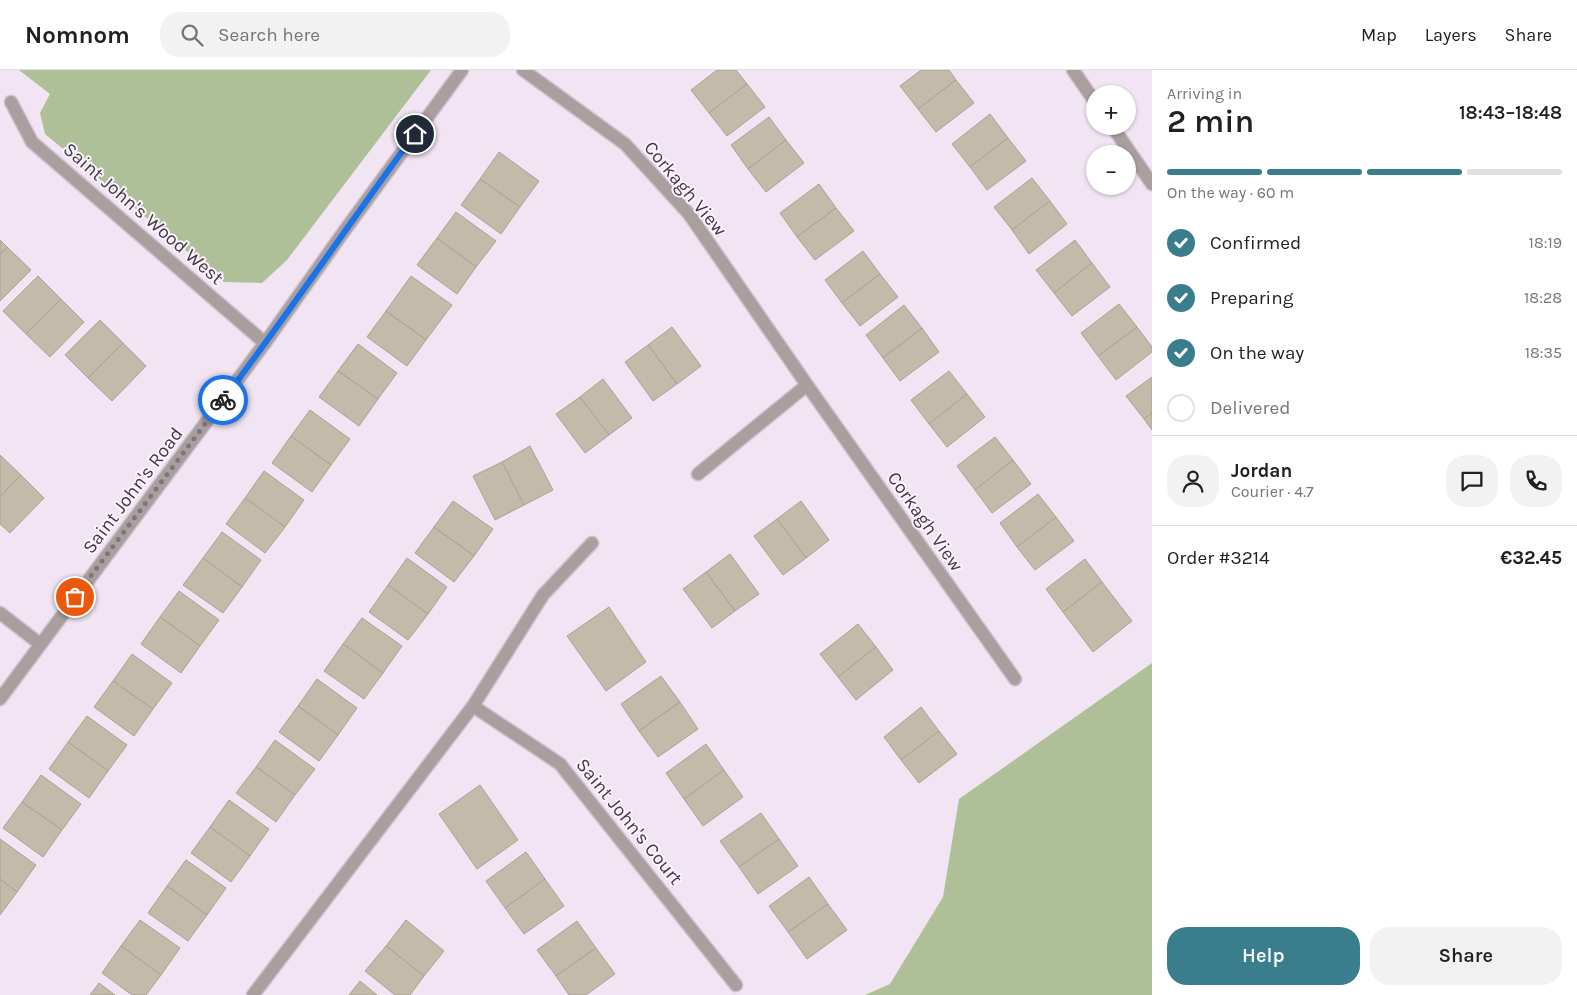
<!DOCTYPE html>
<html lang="en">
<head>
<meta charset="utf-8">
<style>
	body { margin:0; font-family:Karla,sans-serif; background:#f2f2f2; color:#202124; height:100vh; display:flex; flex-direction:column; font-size:19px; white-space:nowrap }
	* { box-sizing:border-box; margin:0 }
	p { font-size:16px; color:#757577 }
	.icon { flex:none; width:28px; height:28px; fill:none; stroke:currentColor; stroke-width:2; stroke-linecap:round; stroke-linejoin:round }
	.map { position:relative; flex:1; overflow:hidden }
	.details { display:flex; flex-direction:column; background:#fff; width:425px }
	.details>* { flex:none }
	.controls { position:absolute; left:1086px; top:15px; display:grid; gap:10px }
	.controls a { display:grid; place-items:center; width:50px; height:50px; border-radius:50%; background:#fff; box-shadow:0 1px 4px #0004; font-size:25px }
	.pin { position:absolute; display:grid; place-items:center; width:42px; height:42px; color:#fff; margin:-21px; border:2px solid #fff; border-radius:50%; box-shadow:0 1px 5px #0007 }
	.courier { position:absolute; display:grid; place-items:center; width:50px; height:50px; margin:-25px; border:4px solid #1a73e8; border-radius:50%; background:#fff; color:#222; box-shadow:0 1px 6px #0007 }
	.head em { font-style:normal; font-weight:600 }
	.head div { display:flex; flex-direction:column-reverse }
	.head { display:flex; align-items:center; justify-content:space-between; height:85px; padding:0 15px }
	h1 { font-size:32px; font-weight:600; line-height:38px }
	.bar { display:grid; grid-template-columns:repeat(4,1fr); gap:8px 5px; align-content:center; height:60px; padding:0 15px }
	.bar i { height:6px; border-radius:4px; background:#e0e0e0 }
	.bar .active { background:#3a7e8d }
	.bar p { grid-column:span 4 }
	.line { display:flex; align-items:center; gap:12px; padding:0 15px; border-top:1px solid #e0e0e0 }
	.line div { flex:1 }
	.round { display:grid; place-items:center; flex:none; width:52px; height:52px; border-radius:20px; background:#f2f2f2 }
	ol { padding:0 15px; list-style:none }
	li { display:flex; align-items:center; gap:15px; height:55px }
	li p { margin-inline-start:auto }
	li .icon { padding:5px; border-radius:50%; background:#3a7e8d; color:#fff; stroke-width:4 }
	li:last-child { color:#757577 }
	li i { width:28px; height:28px; border:2px solid #e0e0e0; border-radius:50% }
	.button { display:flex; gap:10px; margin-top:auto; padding:10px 15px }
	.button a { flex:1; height:58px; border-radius:20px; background:#3a7e8d; color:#fff; font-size:20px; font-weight:600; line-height:58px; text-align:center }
	.button a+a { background:#f2f2f2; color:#202124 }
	header { display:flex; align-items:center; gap:30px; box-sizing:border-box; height:70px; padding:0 25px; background:#fff; border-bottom:1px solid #e0e0e0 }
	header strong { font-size:24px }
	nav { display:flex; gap:28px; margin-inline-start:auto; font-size:18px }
	.search { width:350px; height:45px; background:#f2f2f2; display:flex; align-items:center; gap:12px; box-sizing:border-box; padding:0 18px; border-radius:20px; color:#757577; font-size:19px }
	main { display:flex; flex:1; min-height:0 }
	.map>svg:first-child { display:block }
</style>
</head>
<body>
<header>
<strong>Nomnom</strong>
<div class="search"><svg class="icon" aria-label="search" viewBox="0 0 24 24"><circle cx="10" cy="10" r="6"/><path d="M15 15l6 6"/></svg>Search here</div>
<nav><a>Map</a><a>Layers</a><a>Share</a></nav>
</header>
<main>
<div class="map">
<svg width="1152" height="925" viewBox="0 0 1152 925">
	<rect width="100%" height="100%" fill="#f1e4f3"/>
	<!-- green -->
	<g fill="#afbf98">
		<path d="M19,0h412l-144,190 -25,23 -38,-1 -179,-148 -5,-21 10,-19z"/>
		<path d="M1152,593v332h-287l25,-11 53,-87 16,-98z"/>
	</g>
	<!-- building -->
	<g fill="#c4baaa" stroke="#aca293">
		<path d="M717,0h19l11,14 -38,29 -18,-23z"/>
		<path d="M921,0h28l7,10 -38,29 -18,-23z"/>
		<path d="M956,10l18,23 -38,29 -18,-23z"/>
		<path d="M747,14l18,23 -38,29 -18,-23z"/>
		<path d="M990,44l18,24 -38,29 -18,-23z"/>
		<path d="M769,47l17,23 -38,29 -17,-24z"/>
		<path d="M1008,68l18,23 -39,29 -17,-23z"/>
		<path d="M786,70l18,23 -38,29 -18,-23z"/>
		<path d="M499,82l40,29 -19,26 -40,-28z"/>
		<path d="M1032,108l18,23 -38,29 -18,-23z"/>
		<path d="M480,109l40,28 -19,27 -40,-29z"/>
		<path d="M819,114l17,24 -39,29 -17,-24z"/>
		<path d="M1050,131l17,23 -38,30 -17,-24z"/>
		<path d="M836,138l18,23 -39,29 -18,-23z"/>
		<path d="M456,142l40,29 -20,26 -39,-29z"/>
		<path d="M437,168l39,29 -19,27 -40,-29z"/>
		<path d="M0,170l7,7 -7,8z"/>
		<path d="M1075,170l17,23 -38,30 -18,-23z"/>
		<path d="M7,177l24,23 -31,31v-46z"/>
		<path d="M863,181l17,23 -38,29 -17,-23z"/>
		<path d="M1092,193l18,24 -38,29 -18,-23z"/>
		<path d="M880,204l18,23 -38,29 -18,-23z"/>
		<path d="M38,206l23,23 -35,35 -23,-23z"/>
		<path d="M411,206l41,29 -26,35 -40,-29z"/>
		<path d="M61,229l23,23 -34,35 -24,-23z"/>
		<path d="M1119,234l18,23 -39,29 -17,-23z"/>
		<path d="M904,235l18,23 -39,30 -17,-23z"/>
		<path d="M386,241l40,29 -19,26 -40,-29z"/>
		<path d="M100,250l23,23 -35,35 -23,-23z"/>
		<path d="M672,257l29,39 -24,18 -29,-39z"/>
		<path d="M1137,257l15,20v5l-36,28 -18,-24z"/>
		<path d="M922,258l17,24 -39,29 -17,-23z"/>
		<path d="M123,273l23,23 -34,35 -24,-23z"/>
		<path d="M358,274l39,29 -19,26 -40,-28z"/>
		<path d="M648,275l29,39 -24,17 -28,-39z"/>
		<path d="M338,301l40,28 -19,27 -40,-29z"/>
		<path d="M949,301l18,23 -38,30 -18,-24z"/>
		<path d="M1152,307v36l-8,6 -18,-23z"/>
		<path d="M603,309l29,39 -23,17 -29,-38z"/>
		<path d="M967,324l18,23 -38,30 -18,-23z"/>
		<path d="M580,327l29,38 -24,18 -29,-39z"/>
		<path d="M310,340l40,29 -19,26 -40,-29z"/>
		<path d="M1152,343v17l-8,-11z"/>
		<path d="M291,366l40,29 -19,27 -40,-29z"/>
		<path d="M995,367l18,23 -38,30 -18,-24z"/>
		<path d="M530,376l23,44 -29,15 -22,-43z"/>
		<path d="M0,385l21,20 -21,22z"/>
		<path d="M1013,390l18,24 -39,29 -17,-23z"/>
		<path d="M502,392l22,43 -29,15 -22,-44z"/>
		<path d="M264,401l40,29 -19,27 -40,-29z"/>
		<path d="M21,405l23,23 -34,35 -10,-9v-27z"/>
		<path d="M1038,424l18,23 -39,30 -17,-24z"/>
		<path d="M245,428l40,29 -20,26 -39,-29z"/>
		<path d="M453,431l40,28 -19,27 -40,-29z"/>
		<path d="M801,431l28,39 -23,18 -29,-39z"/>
		<path d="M1056,447l18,24 -39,29 -18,-23z"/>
		<path d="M777,449l29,39 -23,17 -29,-39z"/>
		<path d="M434,457l40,29 -20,26 -39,-29z"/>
		<path d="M222,462l39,28 -19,27 -39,-29z"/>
		<path d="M730,484l29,40 -24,17 -29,-39z"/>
		<path d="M203,488l39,29 -19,26 -40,-28z"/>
		<path d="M407,488l40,29 -19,27 -40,-29z"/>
		<path d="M1085,489l17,23 -39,30 -17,-23z"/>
		<path d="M706,502l29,39 -23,17 -29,-39z"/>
		<path d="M1102,512l30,39 -39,31 -30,-40z"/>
		<path d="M388,515l40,29 -20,26 -39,-28z"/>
		<path d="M179,521l40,29 -19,26 -40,-29z"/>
		<path d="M609,537l37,55 -40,29 -39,-55z"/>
		<path d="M160,547l40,29 -19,27 -40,-29z"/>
		<path d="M362,548l40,28 -19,27 -40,-29z"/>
		<path d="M858,554l18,23 -38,30 -18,-23z"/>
		<path d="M343,574l40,29 -19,26 -40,-28z"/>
		<path d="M876,577l17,23 -37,30 -18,-23z"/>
		<path d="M132,584l40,29 -19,26 -40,-28z"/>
		<path d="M661,606l19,26 -41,29 -18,-27z"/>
		<path d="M317,609l40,29 -19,27 -40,-29z"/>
		<path d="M113,611l40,28 -19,27 -40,-29z"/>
		<path d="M680,632l18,27 -40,28 -19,-26z"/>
		<path d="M298,636l40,29 -19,26 -40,-29z"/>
		<path d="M921,637l18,24 -38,29 -17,-23z"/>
		<path d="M87,646l40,29 -19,26 -40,-29z"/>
		<path d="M939,661l18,23 -38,29 -18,-23z"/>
		<path d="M275,670l40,29 -20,26 -39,-28z"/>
		<path d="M68,672l40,29 -19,27 -40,-29z"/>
		<path d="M706,674l18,26 -40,29 -18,-26z"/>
		<path d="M256,697l39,28 -19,27 -40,-29z"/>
		<path d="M724,700l19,27 -40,29 -19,-27z"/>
		<path d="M41,705l40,29 -19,26 -40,-28z"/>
		<path d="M480,715l38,55 -41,29 -38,-55z"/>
		<path d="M229,730l40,29 -19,27 -40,-29z"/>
		<path d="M22,732l40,28 -19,27 -40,-29z"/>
		<path d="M761,743l18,26 -40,28 -19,-26z"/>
		<path d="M210,757l40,29 -19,26 -40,-29z"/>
		<path d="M0,769l36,26 -19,27 -17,-13z"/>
		<path d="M779,769l19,27 -40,28 -19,-27z"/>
		<path d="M526,782l19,27 -40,29 -19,-27z"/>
		<path d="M186,790l40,28 -19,27 -40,-29z"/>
		<path d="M809,807l19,27 -40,28 -19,-26z"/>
		<path d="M0,809l17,13 -17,23z"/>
		<path d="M545,809l19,27 -40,28 -19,-26z"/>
		<path d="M167,816l40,29 -19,26 -40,-28z"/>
		<path d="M828,834l19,26 -40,29 -19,-27z"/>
		<path d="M140,850l40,28 -19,27 -40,-29z"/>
		<path d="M406,850l38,31 -20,25 -38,-30z"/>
		<path d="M577,851l19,27 -40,28 -19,-26z"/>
		<path d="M121,876l40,29 -15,20h-14l-30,-22z"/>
		<path d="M386,876l38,30 -14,19h-15l-30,-24z"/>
		<path d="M596,878l19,26 -29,21h-17l-13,-19z"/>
		<path d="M360,911l17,14h-28z"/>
		<path d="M99,913l16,12h-25z"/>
	</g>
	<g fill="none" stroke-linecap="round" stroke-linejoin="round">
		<defs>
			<g id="street">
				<path d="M523,0l102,74 64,70 118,171 208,294"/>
				<path d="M1073,0l22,32"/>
				<path d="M11,32l21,40 233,201"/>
				<path d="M1112,56l40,58"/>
				<path d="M698,404l109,-89"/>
				<path d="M0,543l40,31"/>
				<path d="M0,629l265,-356 80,-113 117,-160"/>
				<path d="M473,636l87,58 176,221"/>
				<path d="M253,925l220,-289 70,-111 49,-52"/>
			</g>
		</defs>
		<!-- street casing -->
		<use href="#street" stroke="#cec2cf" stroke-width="15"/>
		<!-- street -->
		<use href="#street" stroke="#a99f9f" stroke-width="12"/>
	</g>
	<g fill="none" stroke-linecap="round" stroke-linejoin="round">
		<!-- done -->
		<path stroke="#7e767f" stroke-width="5" stroke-dasharray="0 9" d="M75,527l148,-197"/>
		<!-- route -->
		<path stroke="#1a73e8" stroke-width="6" d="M223,330c66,-87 127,-178 192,-266"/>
	</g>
	<g text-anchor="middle" stroke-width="4" stroke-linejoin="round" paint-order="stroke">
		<!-- street labels -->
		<g font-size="19" fill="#403b41" stroke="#fdf2ff">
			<text transform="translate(686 118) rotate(50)" y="7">Corkagh View</text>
			<text transform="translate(144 143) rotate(41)" y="7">Saint John's Wood West</text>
			<text transform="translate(132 420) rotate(-53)" y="7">Saint John's Road</text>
			<text transform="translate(926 451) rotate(55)" y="7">Corkagh View</text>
			<text transform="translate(630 751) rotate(51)" y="7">Saint John's Court</text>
		</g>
	</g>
</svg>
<div class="controls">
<a>+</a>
<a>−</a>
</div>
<div class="pin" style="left:75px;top:527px;background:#ea580c"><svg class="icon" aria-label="bag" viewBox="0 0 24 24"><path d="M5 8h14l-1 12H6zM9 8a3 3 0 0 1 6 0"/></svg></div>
<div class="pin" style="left:415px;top:64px;background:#1f2937"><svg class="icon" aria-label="home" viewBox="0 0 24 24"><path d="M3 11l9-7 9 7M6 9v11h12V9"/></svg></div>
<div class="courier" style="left:223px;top:330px"><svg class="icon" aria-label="bike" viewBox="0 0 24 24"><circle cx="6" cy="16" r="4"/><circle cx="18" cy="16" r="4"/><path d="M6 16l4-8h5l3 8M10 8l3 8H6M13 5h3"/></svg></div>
</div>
<section class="details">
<div class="head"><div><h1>2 min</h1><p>Arriving in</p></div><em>18:43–18:48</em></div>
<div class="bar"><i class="active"></i><i class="active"></i><i class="active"></i><i></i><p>On the way · 60 m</p></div>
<ol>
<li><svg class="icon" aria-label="check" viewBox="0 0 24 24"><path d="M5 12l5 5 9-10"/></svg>Confirmed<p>18:19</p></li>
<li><svg class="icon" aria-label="check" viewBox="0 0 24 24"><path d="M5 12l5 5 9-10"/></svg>Preparing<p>18:28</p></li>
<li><svg class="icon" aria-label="check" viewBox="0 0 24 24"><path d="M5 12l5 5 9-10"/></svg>On the way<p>18:35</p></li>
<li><i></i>Delivered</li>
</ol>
<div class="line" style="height:90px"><a class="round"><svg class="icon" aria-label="person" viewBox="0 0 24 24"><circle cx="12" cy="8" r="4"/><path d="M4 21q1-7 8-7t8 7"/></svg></a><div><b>Jordan</b><p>Courier · 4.7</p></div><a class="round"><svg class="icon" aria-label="chat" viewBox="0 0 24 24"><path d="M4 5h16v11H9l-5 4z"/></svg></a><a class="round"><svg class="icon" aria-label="phone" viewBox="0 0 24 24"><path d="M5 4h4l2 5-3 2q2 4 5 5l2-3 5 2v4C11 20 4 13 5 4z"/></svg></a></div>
<div class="line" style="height:65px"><div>Order #3214</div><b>€32.45</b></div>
<div class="button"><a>Help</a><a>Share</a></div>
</section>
</main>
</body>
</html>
